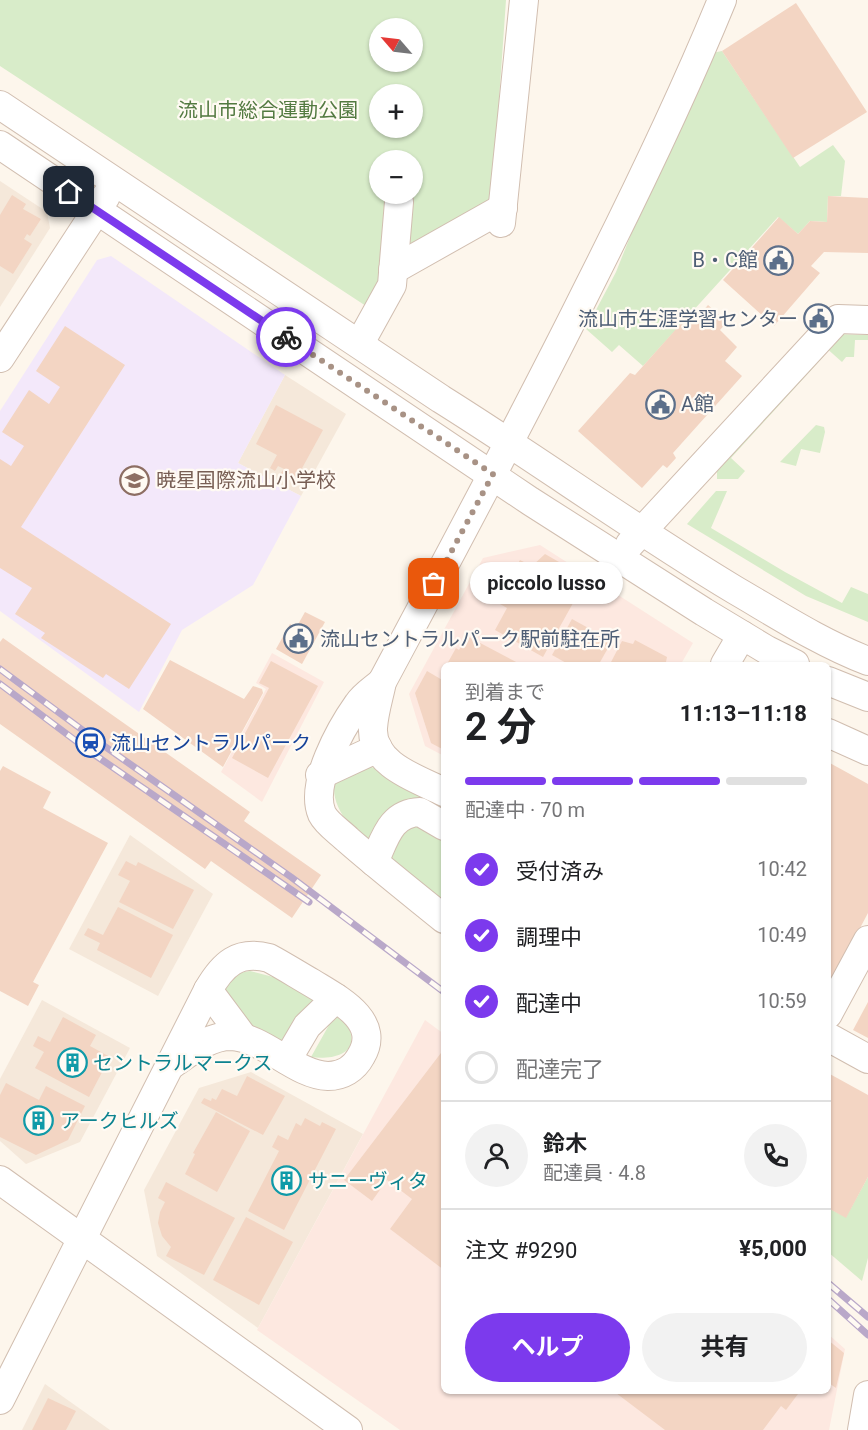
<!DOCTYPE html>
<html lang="ja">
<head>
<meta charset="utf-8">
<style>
	body { margin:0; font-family:Roboto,"Noto Sans JP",sans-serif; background:#f2f2f2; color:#202124; height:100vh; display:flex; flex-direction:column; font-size:22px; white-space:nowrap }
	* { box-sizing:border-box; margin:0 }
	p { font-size:20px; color:#757577 }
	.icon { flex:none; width:33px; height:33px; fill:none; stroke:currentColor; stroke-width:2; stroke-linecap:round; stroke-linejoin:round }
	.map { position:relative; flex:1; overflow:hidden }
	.side { position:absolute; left:441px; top:662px; width:390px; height:732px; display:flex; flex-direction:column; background:#fff; border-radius:9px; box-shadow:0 2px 4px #0004 }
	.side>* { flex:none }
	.needle { width:39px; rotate:298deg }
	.tools { position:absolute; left:369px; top:18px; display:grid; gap:12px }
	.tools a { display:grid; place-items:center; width:54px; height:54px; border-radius:50%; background:#fff; box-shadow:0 2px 4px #0004; font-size:30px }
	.pin { position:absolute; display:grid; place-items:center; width:51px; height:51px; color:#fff; margin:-26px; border-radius:12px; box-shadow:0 3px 9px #0006 }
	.courier { position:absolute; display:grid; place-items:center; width:60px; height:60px; margin:-30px; border:4px solid #7c3aed; border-radius:50%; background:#fff; color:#222; box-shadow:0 2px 8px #0007 }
	.bubble { position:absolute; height:42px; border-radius:21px; background:#fff; box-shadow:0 2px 4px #0004; font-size:20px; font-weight:700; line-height:42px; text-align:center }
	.head em { font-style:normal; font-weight:700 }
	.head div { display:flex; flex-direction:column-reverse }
	.head { display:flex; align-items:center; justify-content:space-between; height:102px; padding:0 24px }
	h1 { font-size:39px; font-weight:700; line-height:45px }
	.bar { display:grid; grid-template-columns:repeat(4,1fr); gap:9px 6px; align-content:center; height:72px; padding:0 24px }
	.bar i { height:8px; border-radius:4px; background:#e0e0e0 }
	.bar .selected { background:#7c3aed }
	.bar p { grid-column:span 4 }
	.line { display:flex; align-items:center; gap:15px; padding:0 24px; border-top:2px solid #e0e0e0 }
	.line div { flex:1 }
	.round { display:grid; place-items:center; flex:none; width:63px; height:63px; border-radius:32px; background:#f2f2f2 }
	ol { padding:0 24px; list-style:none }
	li { display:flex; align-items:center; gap:18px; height:66px }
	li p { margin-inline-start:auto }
	li .icon { padding:6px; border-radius:50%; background:#7c3aed; color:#fff; stroke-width:4 }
	li:last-child { color:#757577 }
	li i { width:33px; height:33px; border:3px solid #e0e0e0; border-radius:50% }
	.primary-button { display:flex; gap:12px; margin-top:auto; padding:12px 24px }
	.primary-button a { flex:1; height:69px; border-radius:36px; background:#7c3aed; color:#fff; font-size:24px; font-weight:700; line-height:69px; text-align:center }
	.primary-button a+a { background:#f2f2f2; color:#202124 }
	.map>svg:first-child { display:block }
</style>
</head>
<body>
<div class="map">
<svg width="868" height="1430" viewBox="0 0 868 1430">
	<rect width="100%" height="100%" fill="#fdf6ec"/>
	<!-- residential -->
	<g fill="#f5e8da">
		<path d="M0,181l47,31 3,16 -50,79z"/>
		<path d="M285,375l61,39 -45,82 -63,-33z"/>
		<path d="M130,835l83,59 -55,102 -89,-47z"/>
		<path d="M42,1000l88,48 -50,94 -54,22 -26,-23v-62z"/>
		<path d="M251,1072l112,62 -105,194 -101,-72 -13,-66 55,-102z"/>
		<path d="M45,1384l65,46h-88z"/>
	</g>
	<!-- commercial -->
	<g fill="#fde8e0">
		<path d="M540,545l153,98 -12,21h-237v92l-19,-10 -16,-52 74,-136z"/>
		<path d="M272,653l52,29 -62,120 -41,-30 45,-83 -10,-6z"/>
		<path d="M425,1020l19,14v356h384v-56l17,15 -16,81h-429l-143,-100z"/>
	</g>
	<!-- education -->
	<path fill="#f3e8fa" d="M111,256l174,119 -47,88 63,33 -48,89 -71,45 -43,82 -139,-101v-200l97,-151z"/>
	<!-- green -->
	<g fill="#d8ecc9" fill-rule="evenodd">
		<path d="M0,0h506l-14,200 -126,106 -366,-240zM380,28h32v34h-32zM380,94h32v34h-32zM380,160h32v34h-32z"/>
		<path d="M722,51l78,116 33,-22 12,16 -4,35h-13l-1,26 -17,-1 -12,13 -20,-17 -135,149 -24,-21 -7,7 -26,-23 30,-57 28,-70 68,-149z"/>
		<path d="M835,334l33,1v5h-13l-1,17h-8l-4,5 -18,-16z"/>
		<path d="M819,352l5,4 -93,102 14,13 -7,8h-21v-14z"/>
		<path d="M816,425l8,2 1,5 -5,21 -19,-4 -5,17 -16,-4z"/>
		<path d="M716,491h11l-16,37 74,44 57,31 9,-16 17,7v28l-62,-26 -119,-72z"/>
		<path d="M366,764l78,41v9l-18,-10 -53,43c-20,-19 -41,-35 -39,-64z"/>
		<path d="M404,820l40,18v63l-56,-44z"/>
		<path d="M250,971l31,8 35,21 -33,44 -40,-21 -23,-33 19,-17z"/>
		<path d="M340,1015c6,5 8,9 10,16 9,24 -21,29 -39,26l18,-32z"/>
		<path d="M868,1177v81l-6,23 -34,-29v-44l18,9z"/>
	</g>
	<!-- building -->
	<g fill="#f3d5c3">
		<path d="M796,3l71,109 -74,46 -71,-107z"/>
		<path d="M12,195l14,9 -3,5 18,10 -11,17 -3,-2 -3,5 8,5 -19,30 -13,-8v-51z"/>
		<path d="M828,196l40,2v55l-44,-1 -13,14 9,7 -46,53 -51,-46 56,-63 19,17 12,-13 17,1z"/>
		<path d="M708,305l19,17 -7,8 17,17 -12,14 17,15 -69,77 3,5 -9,10 -4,-3 -21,23 -64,-57 52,-58 5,2 59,-66 6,5z"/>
		<path d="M65,326l60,39 -104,162 150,97 -42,65 -23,-15 -3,4 -62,-40 4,-5 -30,-19 17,-26 -32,-20v-109l11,7 13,-20 -22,-14 27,-42 20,14 11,-17 -24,-16z"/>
		<path d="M276,405l47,25 -28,51 -14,-8 3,-4 -6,-3 -3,5 -5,-3 7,-13 -21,-11z"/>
		<path d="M545,554l42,24 -44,79 -48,-27 12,-22 -7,-4 5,-11 -3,-1 18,-32 12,6z"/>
		<path d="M305,612l20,10 -23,42 -26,-15 14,-25 6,4z"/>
		<path d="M572,619l40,22 -13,23h-31l-16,-9z"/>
		<path d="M467,636l53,28h-73l9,-16 3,2z"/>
		<path d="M3,638l247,174 -6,9 77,54 -29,43 -81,-57 -6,8 -205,-145v-82z"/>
		<path d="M635,640l32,17 -1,5 5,2h-61l12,-23 11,3z"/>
		<path d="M170,660l74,39 9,-13 9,3 1,4 -40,74 -80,-58z"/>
		<path d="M271,661l47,25 -50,92 -36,-20 37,-70 -10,-5z"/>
		<path d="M427,671l17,10v69l-13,-7 -16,-50z"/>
		<path d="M828,762l40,22v129l-40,75z"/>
		<path d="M3,766l48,26 -8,16 65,35 -75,139 6,3 -11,21 -28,-15v-220z"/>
		<path d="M126,861l10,5 2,-4 56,28 -21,39 -54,-27 11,-21 -12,-6z"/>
		<path d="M118,907l55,28 -22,43 -54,-28 3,-7 -16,-8 4,-7 15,7z"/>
		<path d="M868,1002v36l-15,-8z"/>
		<path d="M63,1017l33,18 -6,11 20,11 -21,40 -54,-29 9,-16 -11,-6 5,-10 12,6z"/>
		<path d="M444,1049v221l-54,-41 22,-30 -25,-19 -15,21 -28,-21z"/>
		<path d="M828,1073l40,22v82l-22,41 -18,-10z"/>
		<path d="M247,1076l38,20 -22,39 -62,-32 3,-5 7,3 1,-3 4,2 6,-11 15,7z"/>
		<path d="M6,1083l33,17 7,-14 39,20 -17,34 -32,15 -36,-18v-42z"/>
		<path d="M216,1112l34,19 -33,61 -32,-18 10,-20 -2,-1z"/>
		<path d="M305,1118l15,8 2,-4 14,7 -52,101 -36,-19 31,-60 -7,-4 6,-12 10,5 8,-17 5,3z"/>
		<path d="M166,1182l69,36 -31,57 -38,-19 5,-9 -9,-11 -4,-13 2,-11 5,-10 -7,-4z"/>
		<path d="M246,1217l47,25 -34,63 -46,-25z"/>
		<path d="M828,1340l16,13 -8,35 -6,-4 -2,3z"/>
		<path d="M612,1390h189l-15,20 -5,-4 -18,24h-98z"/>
		<path d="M48,1398l28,13 -10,19h-34z"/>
	</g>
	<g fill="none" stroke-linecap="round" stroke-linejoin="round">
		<defs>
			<g id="minor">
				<path d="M0,105l441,294c99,62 194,131 294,191 43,25 86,53 133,71"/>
				<path d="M0,145l530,356 174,111 63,38 28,14"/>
				<path d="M501,223l23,-223"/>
				<path d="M393,270l110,-62"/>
				<path d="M360,343l32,-58 7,-83"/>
				<path d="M0,358l106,-162"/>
				<path d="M630,544l208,-225 30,1"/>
				<path d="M725,664l17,-29"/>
				<path d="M828,681l40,16"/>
				<path d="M382,682c-8,7 -18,13 -24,22 -17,24 -49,80 -36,110 5,10 18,18 26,26 31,27 64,53 96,79"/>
				<path d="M828,733l40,18"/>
				<path d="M320,775l58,-27"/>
				<path d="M444,792c-26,-13 -73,-27 -71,-64 1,-16 6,-31 9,-46 70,-131 140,-261 206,-394 48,-95 94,-190 134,-288"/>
				<path d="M374,862c11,-23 16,-49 46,-50l24,14"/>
				<path d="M208,990l35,47"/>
				<path d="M828,1014l40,-74"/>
				<path d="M828,1037l40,22"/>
				<path d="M287,1060l20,-34 29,-28"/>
				<path d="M0,1180l348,250"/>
				<path d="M0,1400l208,-410c15,-26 30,-40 61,-32 15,8 29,17 43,25 26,16 70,38 49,73 -7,13 -19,20 -33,20 -33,-1 -64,-39 -97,-40 -23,0 -42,17 -60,29"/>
				<path d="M862,1430l6,-35"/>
			</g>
		</defs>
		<!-- minor casing -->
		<use href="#minor" stroke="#d1beb0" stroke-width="30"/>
		<!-- minor -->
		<use href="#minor" stroke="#fff" stroke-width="28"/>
		<defs>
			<g id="rail">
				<path d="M0,669l100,74 191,134 153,115"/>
				<path d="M0,684l92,69 217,149"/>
				<path d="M828,1283l40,34"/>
				<path d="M828,1299l40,36"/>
			</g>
		</defs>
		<!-- rail casing -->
		<use href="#rail" stroke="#b9a8c9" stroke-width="7"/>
		<!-- rail -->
		<use href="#rail" stroke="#fffaf3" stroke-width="4.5" stroke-dasharray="14" stroke-linecap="butt"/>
	</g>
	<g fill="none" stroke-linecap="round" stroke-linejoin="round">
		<!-- done -->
		<path stroke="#a89285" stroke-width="6" stroke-dasharray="0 10.8" d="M286,337l207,137 -59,110"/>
		<!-- route -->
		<path stroke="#7c3aed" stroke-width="8" d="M69,192l217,145"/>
	</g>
	<!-- icons -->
	<defs>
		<symbol id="civic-ring" viewBox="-11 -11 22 22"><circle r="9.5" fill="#fffaf3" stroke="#5c6f8a" stroke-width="1.5"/><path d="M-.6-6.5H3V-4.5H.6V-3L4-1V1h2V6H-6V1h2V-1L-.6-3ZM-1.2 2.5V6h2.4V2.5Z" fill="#5c6f8a"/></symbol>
		<symbol id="school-ring" viewBox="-11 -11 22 22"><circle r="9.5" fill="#fffaf3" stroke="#8d6e63" stroke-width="1.5"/><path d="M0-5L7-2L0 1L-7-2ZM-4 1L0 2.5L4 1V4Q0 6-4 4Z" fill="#8d6e63"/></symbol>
		<symbol id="station-ring" viewBox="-11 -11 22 22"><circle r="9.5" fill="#fffaf3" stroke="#1a4fb4" stroke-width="1.5"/><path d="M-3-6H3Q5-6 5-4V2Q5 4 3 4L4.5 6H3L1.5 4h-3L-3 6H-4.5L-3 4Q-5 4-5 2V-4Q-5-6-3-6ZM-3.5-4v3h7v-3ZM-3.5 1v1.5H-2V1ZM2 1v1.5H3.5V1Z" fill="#1a4fb4"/></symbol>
		<symbol id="building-ring" viewBox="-11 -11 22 22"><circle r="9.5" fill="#fffaf3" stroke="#0f9aa8" stroke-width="1.5"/><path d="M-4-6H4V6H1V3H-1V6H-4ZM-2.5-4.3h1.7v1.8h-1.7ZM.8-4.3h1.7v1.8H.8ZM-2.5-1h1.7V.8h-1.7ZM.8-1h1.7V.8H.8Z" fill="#0f9aa8"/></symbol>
	</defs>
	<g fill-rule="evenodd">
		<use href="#civic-ring" x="762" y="244" width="33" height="33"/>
		<use href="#civic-ring" x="802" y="302" width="33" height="33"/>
		<use href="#civic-ring" x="644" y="388" width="33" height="33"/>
		<use href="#school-ring" x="118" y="464" width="33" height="33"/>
		<use href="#civic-ring" x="282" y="622" width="33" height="33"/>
		<use href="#station-ring" x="74" y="726" width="33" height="33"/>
		<use href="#building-ring" x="56" y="1046" width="33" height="33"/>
		<use href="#building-ring" x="22" y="1104" width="33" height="33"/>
		<use href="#building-ring" x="270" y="1164" width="33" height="33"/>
	</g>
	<g text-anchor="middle" stroke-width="4.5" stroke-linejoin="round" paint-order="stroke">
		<!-- park labels -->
		<g font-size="20" fill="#537a41" stroke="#fffaf3">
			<text x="268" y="117">流山市総合運動公園</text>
		</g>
		<!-- service labels -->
		<g font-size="20" fill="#4e5e75" stroke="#fffaf3" text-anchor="end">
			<text x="758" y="267">B・C館</text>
			<text x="798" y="326">流山市生涯学習センター</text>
			<text x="681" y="411" text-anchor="start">A館</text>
			<text x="320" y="646" text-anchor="start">流山セントラルパーク駅前駐在所</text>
		</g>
		<!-- education labels -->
		<g font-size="20" fill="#785e54" stroke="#fffaf3" text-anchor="start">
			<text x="156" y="487">暁星国際流山小学校</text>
		</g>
		<!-- transit labels -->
		<g font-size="20" fill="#164399" stroke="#fffaf3" text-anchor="start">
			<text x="111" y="750">流山セントラルパーク</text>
		</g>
		<!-- culture labels -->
		<g font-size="20" fill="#0d838f" stroke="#fffaf3" text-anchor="start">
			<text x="93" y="1070">セントラルマークス</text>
			<text x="60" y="1128">アークヒルズ</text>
			<text x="308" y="1188">サニーヴィタ</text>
		</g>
	</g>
</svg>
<div class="tools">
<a><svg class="needle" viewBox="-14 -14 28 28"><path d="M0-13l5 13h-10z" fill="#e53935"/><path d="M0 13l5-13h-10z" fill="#757577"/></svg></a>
<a>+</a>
<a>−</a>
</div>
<div class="pin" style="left:434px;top:584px;background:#ea580c"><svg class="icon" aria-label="bag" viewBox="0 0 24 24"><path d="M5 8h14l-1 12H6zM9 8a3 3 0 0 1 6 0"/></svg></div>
<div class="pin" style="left:69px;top:192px;background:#1f2937"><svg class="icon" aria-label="home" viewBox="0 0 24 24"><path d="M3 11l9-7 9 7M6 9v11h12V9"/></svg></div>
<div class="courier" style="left:286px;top:337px"><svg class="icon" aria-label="bike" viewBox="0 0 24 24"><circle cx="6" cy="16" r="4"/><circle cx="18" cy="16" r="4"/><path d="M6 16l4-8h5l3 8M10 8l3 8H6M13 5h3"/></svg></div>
<div class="bubble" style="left:470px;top:562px;width:153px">piccolo lusso</div>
<section class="side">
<div class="head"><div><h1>2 分</h1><p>到着まで</p></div><em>11:13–11:18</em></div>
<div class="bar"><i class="selected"></i><i class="selected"></i><i class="selected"></i><i></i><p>配達中 · 70 m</p></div>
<ol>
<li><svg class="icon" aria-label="check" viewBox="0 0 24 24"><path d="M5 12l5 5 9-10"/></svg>受付済み<p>10:42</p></li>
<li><svg class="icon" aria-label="check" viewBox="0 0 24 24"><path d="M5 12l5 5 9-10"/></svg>調理中<p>10:49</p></li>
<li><svg class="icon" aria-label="check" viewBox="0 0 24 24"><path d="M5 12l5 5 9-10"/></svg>配達中<p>10:59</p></li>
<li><i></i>配達完了</li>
</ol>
<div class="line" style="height:108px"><a class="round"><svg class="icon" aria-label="person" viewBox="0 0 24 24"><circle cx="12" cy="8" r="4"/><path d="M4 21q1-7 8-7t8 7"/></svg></a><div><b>鈴木</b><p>配達員 · 4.8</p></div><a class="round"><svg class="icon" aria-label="phone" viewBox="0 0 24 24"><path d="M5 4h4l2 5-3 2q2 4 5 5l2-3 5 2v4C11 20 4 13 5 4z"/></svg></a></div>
<div class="line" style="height:78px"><div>注文 #9290</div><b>¥5,000</b></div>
<div class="primary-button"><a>ヘルプ</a><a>共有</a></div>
</section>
</div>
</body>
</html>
